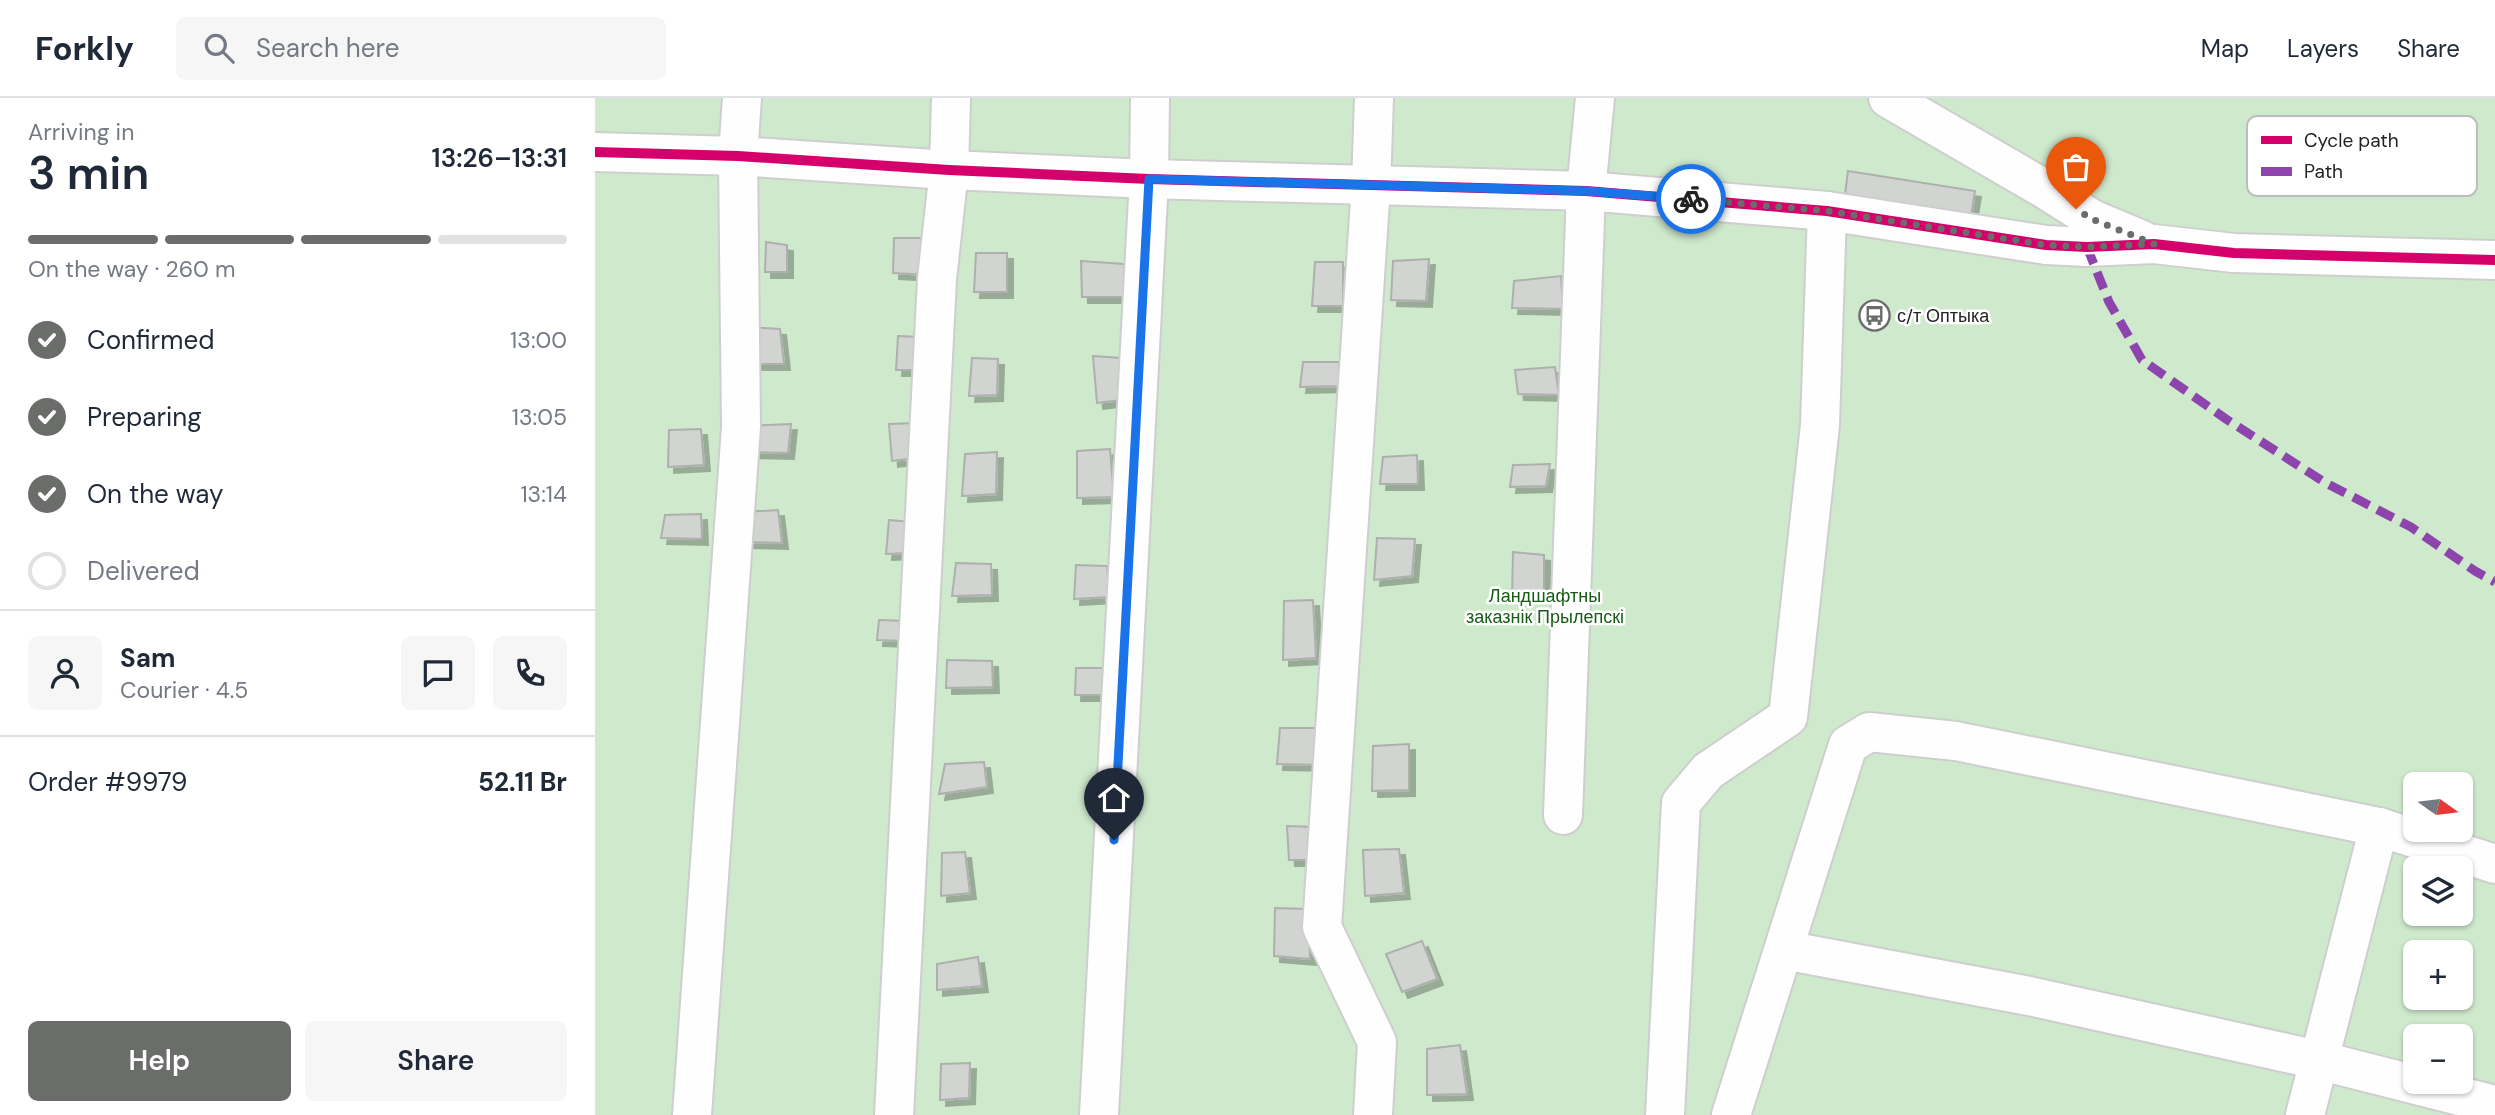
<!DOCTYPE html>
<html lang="en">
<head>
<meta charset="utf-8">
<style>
	body { margin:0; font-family:"DM Sans",sans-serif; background:#f6f6f7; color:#1f2937; height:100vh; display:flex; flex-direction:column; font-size:26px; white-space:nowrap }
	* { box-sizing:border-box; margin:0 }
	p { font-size:23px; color:#747a83 }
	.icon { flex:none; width:38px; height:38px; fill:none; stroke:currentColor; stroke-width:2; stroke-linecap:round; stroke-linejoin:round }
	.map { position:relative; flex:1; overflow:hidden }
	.drawer { display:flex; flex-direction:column; background:#fff; width:595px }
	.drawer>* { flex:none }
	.needle { width:46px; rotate:104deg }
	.fabs { position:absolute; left:1808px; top:674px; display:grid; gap:14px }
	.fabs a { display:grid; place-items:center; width:70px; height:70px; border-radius:10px; background:#fff; box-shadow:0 2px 5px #0004; font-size:35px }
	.pin { position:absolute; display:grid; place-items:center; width:60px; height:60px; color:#fff; margin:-72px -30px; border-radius:50% 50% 50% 0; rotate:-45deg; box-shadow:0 0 7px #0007 }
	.pin .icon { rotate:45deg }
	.courier { position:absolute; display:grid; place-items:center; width:70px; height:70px; margin:-35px; border:5px solid #1a73e8; border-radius:50%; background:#fff; color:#222; box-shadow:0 2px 9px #0007 }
	.head em { font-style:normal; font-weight:600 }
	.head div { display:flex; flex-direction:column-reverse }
	.head { display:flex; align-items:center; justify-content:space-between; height:119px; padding:0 28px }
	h1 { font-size:46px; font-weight:600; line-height:52px }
	.bar { display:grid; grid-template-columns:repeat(4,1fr); gap:10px 7px; align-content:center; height:84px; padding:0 28px }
	.bar i { height:9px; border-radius:5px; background:#e0e1e3 }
	.bar .active { background:#6a6d6a }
	.bar p { grid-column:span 4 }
	.line { display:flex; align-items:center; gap:18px; padding:0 28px; border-top:2px solid #e0e1e3 }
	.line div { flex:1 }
	.round { display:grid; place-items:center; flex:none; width:74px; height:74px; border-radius:10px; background:#f6f6f7 }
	ol { padding:0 28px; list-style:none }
	li { display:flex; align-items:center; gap:21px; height:77px }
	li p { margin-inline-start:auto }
	li .icon { padding:7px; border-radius:50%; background:#6a6d6a; color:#fff; stroke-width:4 }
	li:last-child { color:#747a83 }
	li i { width:38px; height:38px; border:4px solid #e0e1e3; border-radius:50% }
	.primary-button { display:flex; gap:14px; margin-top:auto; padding:14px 28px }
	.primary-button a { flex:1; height:80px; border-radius:10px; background:#6a6d6a; color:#fff; font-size:28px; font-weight:600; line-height:80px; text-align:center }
	.primary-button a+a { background:#f6f6f7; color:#1f2937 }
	header { display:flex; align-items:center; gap:42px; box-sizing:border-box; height:98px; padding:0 35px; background:#fff; border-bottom:2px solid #e0e1e3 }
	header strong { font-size:33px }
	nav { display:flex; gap:38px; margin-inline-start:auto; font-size:24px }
	.search { width:490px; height:63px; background:#f6f6f7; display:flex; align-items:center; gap:18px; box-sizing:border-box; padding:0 24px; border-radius:10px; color:#747a83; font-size:26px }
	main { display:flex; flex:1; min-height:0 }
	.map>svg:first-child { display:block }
</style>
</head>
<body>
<header>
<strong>Forkly</strong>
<div class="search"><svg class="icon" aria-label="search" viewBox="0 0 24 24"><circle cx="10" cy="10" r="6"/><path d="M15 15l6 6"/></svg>Search here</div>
<nav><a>Map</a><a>Layers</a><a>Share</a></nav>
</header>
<main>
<section class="drawer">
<div class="head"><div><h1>3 min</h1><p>Arriving in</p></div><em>13:26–13:31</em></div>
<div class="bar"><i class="active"></i><i class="active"></i><i class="active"></i><i></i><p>On the way · 260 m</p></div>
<ol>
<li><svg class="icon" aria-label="check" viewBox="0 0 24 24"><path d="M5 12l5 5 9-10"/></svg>Confirmed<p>13:00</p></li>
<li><svg class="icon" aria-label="check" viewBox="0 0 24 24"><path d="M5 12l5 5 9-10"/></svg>Preparing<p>13:05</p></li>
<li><svg class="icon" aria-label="check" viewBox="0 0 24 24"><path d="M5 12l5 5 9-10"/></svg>On the way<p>13:14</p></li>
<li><i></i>Delivered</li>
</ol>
<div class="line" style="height:126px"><a class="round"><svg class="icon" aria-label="person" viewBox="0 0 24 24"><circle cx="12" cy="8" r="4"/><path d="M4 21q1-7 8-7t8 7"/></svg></a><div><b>Sam</b><p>Courier · 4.5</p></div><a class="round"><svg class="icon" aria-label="chat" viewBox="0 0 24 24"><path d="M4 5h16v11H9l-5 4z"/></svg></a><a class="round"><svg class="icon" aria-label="phone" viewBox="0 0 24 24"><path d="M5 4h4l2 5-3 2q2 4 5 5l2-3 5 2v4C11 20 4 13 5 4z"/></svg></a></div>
<div class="line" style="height:91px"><div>Order #9979</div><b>52.11 Br</b></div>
<div class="primary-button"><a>Help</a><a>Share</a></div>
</section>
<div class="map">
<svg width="1900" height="1017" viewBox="0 0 1900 1017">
	<defs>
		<filter id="shadow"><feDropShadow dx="6" dy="6" stdDeviation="0" flood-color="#0004"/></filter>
	</defs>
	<rect width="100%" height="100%" fill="#f1f5f1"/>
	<!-- green -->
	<path fill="#cfe9cd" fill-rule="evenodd" d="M0,0h1900v1017h-1900zM1820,686h46v46h-46zM1820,770h46v46h-46zM1820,854h46v46h-46zM1820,938h46v46h-46z"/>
	<!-- building -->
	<g fill="#d1d4d1" stroke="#adb0ad" stroke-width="2" filter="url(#shadow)">
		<path d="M1253,73l127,20 -5,31 -126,-20z"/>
		<path d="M299,140h35l-2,37 -34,-2z"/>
		<path d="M171,144l21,3v27h-22z"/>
		<path d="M381,155h31v39h-33z"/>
		<path d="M834,161l-3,42 -35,-1 2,-39z"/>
		<path d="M486,163l43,3 2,33h-44z"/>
		<path d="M720,164h28v44h-31z"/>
		<path d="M966,178l2,33 -51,-1 2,-27z"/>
		<path d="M154,229l31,2 4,35h-36z"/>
		<path d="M303,238l24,1 -2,33h-24z"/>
		<path d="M498,258l28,2v42l-24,3z"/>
		<path d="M377,260l26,1 -1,36 -28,1z"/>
		<path d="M708,264h36v24l-39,1z"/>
		<path d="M960,269l4,28 -41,-1 -3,-24z"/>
		<path d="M320,325l1,35 -24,3 -3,-37z"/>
		<path d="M196,326l-3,29 -44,-1 2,-26z"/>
		<path d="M106,331l3,36 -36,2 1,-37z"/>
		<path d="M515,351l4,48 -37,1v-47z"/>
		<path d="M402,354l-1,42 -34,2 3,-42z"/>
		<path d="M822,357l1,29h-38l3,-27z"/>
		<path d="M955,366l-4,22 -36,1 3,-22z"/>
		<path d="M183,412l4,33 -41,-1 4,-30z"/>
		<path d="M106,416l1,25 -41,-1 4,-23z"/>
		<path d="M294,422l22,2v31l-25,1z"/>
		<path d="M782,440l38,1 -3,37 -38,4z"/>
		<path d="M918,454l31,3v40l-32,2z"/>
		<path d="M361,465l35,1 1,31 -40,1z"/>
		<path d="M481,467l31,1 3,31 -36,2z"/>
		<path d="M718,502l3,58 -33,2 1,-59z"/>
		<path d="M284,522l28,1 -2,20 -28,-1z"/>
		<path d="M352,562l45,1 1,26 -47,1z"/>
		<path d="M481,570h30l-1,27h-30z"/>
		<path d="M685,630h43l-1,37 -45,-1z"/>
		<path d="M814,646v46l-37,1 1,-45z"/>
		<path d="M389,664l3,25 -48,7 6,-30z"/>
		<path d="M692,728l27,1 1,33h-26z"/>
		<path d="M804,751l5,44 -39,3 -2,-46z"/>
		<path d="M370,754l5,41 -29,3 1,-43z"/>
		<path d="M680,810l33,1 2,50 -36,-3z"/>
		<path d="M827,843l15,38 -35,13 -16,-38z"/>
		<path d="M383,859l4,29 -45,4v-26z"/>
		<path d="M865,947l7,49 -40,1v-46z"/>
		<path d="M375,965l-1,35 -29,2 1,-36z"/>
	</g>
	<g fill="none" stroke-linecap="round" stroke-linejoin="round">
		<defs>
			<g id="minor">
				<path d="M1293,0l155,90 49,31 50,21"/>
				<path d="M0,54l143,4 211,14 200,9 437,12 241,20 219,34 41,2 67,-3 80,9 261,7"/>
				<path d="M968,717l23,-624 9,-93"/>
				<path d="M1189,852l245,46 289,64 177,45"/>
				<path d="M97,1017l49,-688 -3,-271 4,-58"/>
				<path d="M299,1017l43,-836 12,-109 2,-72"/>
				<path d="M504,1017l50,-936 1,-81"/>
				<path d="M778,1017l4,-73 -55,-115 49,-741 3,-88"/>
				<path d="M1070,1017l16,-312 27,-32 80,-54 32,-292 7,-214"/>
				<path d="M1136,1017l117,-370 21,-13 87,9 423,86 116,37"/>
				<path d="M1710,1017l74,-288"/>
			</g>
		</defs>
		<!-- minor casing -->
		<use href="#minor" stroke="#cdcfcd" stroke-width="42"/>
		<!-- minor -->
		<use href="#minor" stroke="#fdfefd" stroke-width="38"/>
		<!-- quiet -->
		<path stroke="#8e44ad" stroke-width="9" stroke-dasharray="18 9" stroke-linecap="butt" d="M1492,149l22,55 33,58 84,59 98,63 87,45 64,44 20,11"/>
		<defs>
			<path id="cycleway" d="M0,54l143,4 211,14 200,9 437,12 241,20 219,34 41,2 67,-3 80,9 261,7"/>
		</defs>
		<!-- cycleway casing -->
		<use href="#cycleway" stroke="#fff" stroke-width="15"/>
		<!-- cycleway -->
		<use href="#cycleway" stroke="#d6006c" stroke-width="10"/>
	</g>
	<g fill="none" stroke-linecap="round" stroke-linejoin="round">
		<!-- done -->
		<path stroke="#6a6d6a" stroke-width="7" stroke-dasharray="0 12.6" d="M1096,101l136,12 219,34 41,2 67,-3 -62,-25 -16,-10"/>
		<!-- route -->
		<path stroke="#1a73e8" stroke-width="9" d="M519,742l35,-661 437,12 105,8"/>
	</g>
	<!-- icons -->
	<defs>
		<symbol id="bus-ring" viewBox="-11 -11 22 22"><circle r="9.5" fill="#fff" stroke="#6a6d6a" stroke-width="1.5"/><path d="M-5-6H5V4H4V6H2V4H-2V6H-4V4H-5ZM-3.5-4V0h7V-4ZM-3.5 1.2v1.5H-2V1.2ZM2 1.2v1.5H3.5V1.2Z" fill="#6a6d6a"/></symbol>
	</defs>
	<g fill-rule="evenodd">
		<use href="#bus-ring" x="1262" y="200" width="35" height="35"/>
	</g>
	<g text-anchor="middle" stroke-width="5" stroke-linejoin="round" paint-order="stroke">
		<!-- poi labels -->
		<g font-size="18" fill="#222422" stroke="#fff" text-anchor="start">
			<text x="1302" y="224">с/т Оптыка</text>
		</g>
		<!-- park labels -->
		<g font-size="18" fill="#175b17" stroke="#fff">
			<text x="950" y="504">Ландшафтны<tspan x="950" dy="21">заказнік Прылепскі</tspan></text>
		</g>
	</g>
	<!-- legend -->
	<rect x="1652" y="18" width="230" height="80" rx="10" fill="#fff" stroke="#bdbdbd" stroke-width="2"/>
	<rect x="1666" y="38" width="31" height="8" fill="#d6006c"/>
	<rect x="1666" y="69" width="31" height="9" fill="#8e44ad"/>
	<g font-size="19" fill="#222422">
		<text x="1709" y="49">Cycle path</text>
		<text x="1709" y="80">Path</text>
	</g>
</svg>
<div class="fabs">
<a><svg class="needle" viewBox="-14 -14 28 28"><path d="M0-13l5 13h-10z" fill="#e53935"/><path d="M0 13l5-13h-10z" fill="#747a83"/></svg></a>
<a><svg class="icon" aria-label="layers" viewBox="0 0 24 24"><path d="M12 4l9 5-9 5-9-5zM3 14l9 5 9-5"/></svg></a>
<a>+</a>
<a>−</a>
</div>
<div class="pin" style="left:1481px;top:111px;background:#ea580c"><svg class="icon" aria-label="bag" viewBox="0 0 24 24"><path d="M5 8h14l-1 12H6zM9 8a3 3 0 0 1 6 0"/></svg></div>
<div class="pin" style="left:519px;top:742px;background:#1f2937"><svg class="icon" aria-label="home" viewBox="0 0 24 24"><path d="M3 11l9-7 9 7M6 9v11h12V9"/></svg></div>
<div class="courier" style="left:1096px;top:101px"><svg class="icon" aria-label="bike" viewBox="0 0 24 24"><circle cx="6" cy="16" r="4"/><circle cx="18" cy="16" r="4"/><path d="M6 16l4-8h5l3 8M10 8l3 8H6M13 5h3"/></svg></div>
</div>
</main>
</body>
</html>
